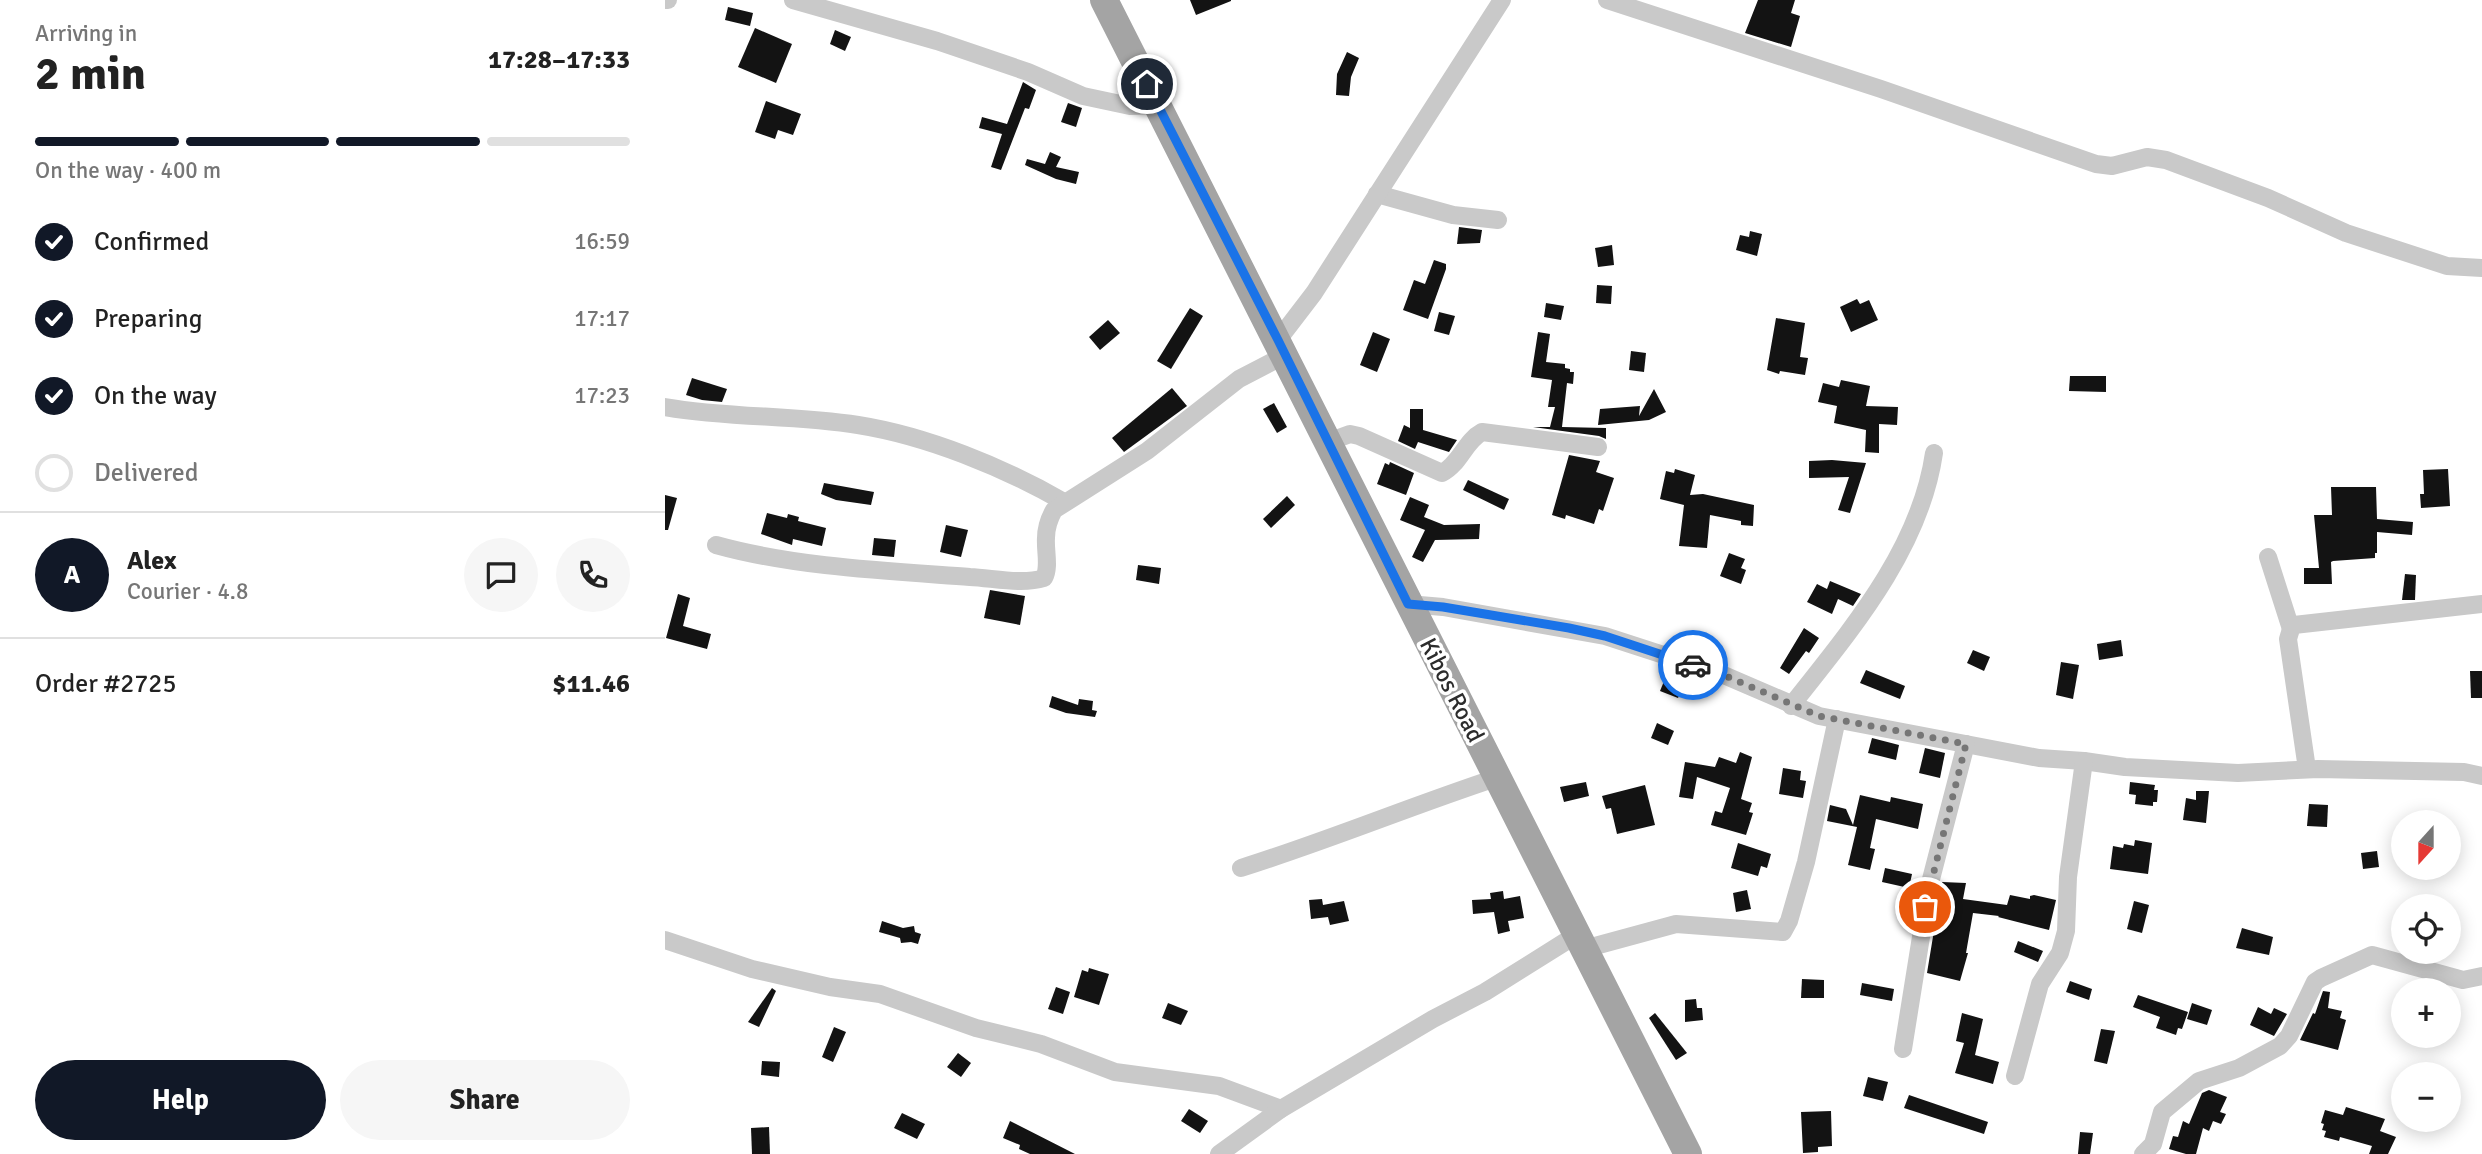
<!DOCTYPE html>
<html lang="en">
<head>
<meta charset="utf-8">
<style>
	body { margin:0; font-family:Signika,sans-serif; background:#f6f6f6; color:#222; height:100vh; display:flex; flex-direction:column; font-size:26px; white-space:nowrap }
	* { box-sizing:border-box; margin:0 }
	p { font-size:23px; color:#767676 }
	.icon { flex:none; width:38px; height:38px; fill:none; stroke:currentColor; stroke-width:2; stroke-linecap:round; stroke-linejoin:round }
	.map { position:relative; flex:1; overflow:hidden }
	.panel { display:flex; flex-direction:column; background:#fff; width:665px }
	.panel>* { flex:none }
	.needle { width:46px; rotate:201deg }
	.controls { position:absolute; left:1726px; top:810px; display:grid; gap:14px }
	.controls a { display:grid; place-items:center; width:70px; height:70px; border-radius:50%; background:#fff; box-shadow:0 4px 18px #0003; font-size:35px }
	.pin { position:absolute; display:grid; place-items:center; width:60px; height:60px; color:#fff; margin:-30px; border:4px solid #fff; border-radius:50%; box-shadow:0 2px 7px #0007 }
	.courier { position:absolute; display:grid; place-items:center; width:70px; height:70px; margin:-35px; border:5px solid #1a73e8; border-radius:50%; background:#fff; color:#222; box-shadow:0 2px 9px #0007 }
	.headline em { font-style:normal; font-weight:700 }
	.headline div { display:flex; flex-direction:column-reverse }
	.headline { display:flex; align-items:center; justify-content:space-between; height:119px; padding:0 35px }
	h1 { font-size:46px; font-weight:700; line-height:52px }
	.bar { display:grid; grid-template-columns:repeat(4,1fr); gap:10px 7px; align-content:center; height:84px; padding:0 35px }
	.bar i { height:9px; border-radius:5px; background:#e0e0e0 }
	.bar .active { background:#111827 }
	.bar p { grid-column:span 4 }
	.line { display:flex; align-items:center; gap:18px; padding:0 35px; border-top:2px solid #e0e0e0 }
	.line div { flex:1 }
	.round { display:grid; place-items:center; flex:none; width:74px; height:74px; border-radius:37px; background:#f6f6f6 }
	ol { padding:0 35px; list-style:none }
	li { display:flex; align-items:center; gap:21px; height:77px }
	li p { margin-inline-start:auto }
	li .icon { padding:7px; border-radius:50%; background:#111827; color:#fff; stroke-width:4 }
	li:last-child { color:#767676 }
	li i { width:38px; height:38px; border:4px solid #e0e0e0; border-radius:50% }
	.primary-button { display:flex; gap:14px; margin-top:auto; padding:14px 35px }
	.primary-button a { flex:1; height:80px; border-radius:42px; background:#111827; color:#fff; font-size:28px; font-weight:700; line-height:80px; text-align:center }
	.primary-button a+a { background:#f6f6f6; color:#222 }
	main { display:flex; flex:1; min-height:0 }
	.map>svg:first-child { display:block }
</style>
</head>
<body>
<main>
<section class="panel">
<div class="headline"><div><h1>2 min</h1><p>Arriving in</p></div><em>17:28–17:33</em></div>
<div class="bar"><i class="active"></i><i class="active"></i><i class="active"></i><i></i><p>On the way · 400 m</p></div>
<ol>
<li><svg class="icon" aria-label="check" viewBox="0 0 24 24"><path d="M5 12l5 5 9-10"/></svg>Confirmed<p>16:59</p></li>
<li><svg class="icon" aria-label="check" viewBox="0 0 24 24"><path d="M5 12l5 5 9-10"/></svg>Preparing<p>17:17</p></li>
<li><svg class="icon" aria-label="check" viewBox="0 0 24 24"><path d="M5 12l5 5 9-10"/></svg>On the way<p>17:23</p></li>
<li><i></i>Delivered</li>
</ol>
<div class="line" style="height:126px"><b class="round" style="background:#111827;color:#fff">A</b><div><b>Alex</b><p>Courier · 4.8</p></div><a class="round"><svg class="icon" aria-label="chat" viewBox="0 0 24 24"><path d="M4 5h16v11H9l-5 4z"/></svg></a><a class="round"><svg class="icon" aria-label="phone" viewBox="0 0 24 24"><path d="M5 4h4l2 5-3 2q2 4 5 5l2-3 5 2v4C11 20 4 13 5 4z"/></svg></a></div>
<div class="line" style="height:91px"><div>Order #2725</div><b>$11.46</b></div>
<div class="primary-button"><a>Help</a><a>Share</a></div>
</section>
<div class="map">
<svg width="1817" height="1154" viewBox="0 0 1817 1154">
	<rect width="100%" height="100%" fill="#fff"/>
	<!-- building -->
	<g fill="#131313">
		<path d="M525,0h41v1l-35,14z"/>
		<path d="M1093,0h37l-4,13 9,3 -9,31 -46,-14z"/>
		<path d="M63,7l25,6 -3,13 -25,-6z"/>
		<path d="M90,28l37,16 -16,39 -38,-16z"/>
		<path d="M170,30l16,7 -6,14 -15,-7z"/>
		<path d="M682,52l12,6 -8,19 -2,19 -13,-1 1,-21z"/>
		<path d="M358,82l13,8 -7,19 -4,-1 -24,62 -10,-3 11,-33 -23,-6 3,-11 25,7z"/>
		<path d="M101,101l35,13 -8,21 -15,-5 -3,9 -20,-7z"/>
		<path d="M403,103l14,5 -6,19 -15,-5z"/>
		<path d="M385,152l11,5 -5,10 23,5 -3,12 -20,-5 -31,-14 2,-6 18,5z"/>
		<path d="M794,227l23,3 -2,13 -23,1z"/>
		<path d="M1085,231l12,3 -5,22 -21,-6 4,-15 9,2z"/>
		<path d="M947,245l2,20 -16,2 -3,-19z"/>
		<path d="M769,260l12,4v5l-18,50 -25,-9 11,-30 11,4z"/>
		<path d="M932,285l15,1 -1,18 -15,-1z"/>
		<path d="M1192,299l3,5 9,-4 9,20 -27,12 -11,-25z"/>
		<path d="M881,303l18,3 -3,14 -17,-3z"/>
		<path d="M525,308l13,8 -32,53 -14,-8z"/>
		<path d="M774,312l16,4 -6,19 -15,-4z"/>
		<path d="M1111,318l29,5 -5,34 8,1 -3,17 -25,-4 -1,3 -12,-4z"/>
		<path d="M443,320l12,13 -20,17 -11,-13z"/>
		<path d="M708,332l17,7 -13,33 -17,-7z"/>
		<path d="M873,332l12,2 -4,28 19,2v4l5,1v3h4l-1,12 -6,-1 -5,44 44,1v11l-7,-3 -66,-9h17l5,-20h-7l4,-27 -21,-3z"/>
		<path d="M966,351l15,2 -2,19 -15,-2z"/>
		<path d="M1405,376h36v16l-37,-1z"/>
		<path d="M27,378l35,11 -5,13 -20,-2 -16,-5z"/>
		<path d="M1176,380l29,6 -4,20 32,1 -1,18 -18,-1v29l-14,-1 1,-22 -32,-7 3,-17 -19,-4 5,-19 16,4z"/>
		<path d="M507,388l15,18 -63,46 -12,-14z"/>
		<path d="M989,389l12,23 -17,8 -51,5 2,-16 40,-3 -1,10z"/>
		<path d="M609,403l13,24 -10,6 -14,-24z"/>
		<path d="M745,409h13v21l34,10 -8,12 -31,-10 -3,7 -17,-8 6,-16 6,3z"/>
		<path d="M904,455l31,6 -4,11 18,6 -11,33 -4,-2 -5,15 -28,-9 -1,4 -13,-4z"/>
		<path d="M1167,460l34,3 -16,50 -12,-3 11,-33 -40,1v-17z"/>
		<path d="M725,462l24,11 -8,22 -29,-11 8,-21 4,2z"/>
		<path d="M1010,469l20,6 -5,20 13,-1 51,11 -1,21 -12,-1v-4l-31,-6 -3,33 -28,-2 5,-41 -24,-6 6,-28 8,2z"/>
		<path d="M1783,469l2,37 -29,2 -1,-14h4l-1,-24z"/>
		<path d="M803,480l41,19 -5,11 -41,-20z"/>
		<path d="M159,483l50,9 -3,13 -35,-5 -15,-6z"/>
		<path d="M1666,487h45l1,32 36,3 -1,13 -35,-3v21h-2v5l-42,3 -2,1 1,22h-28v-16h15l-5,-53h18z"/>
		<path d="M0,495l12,3 -9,32h-3z"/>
		<path d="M622,496l8,9 -24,23 -8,-9z"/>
		<path d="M745,497l19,8 -5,12 20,8 36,-1 -1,15 -44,1 -12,22 -11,-5 13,-27 -25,-10z"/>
		<path d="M102,513l20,5 1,-4 11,3 -1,4 28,7 -4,18 -29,-7 -1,6 -31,-11z"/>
		<path d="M281,525l22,5 -7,27 -21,-5z"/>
		<path d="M209,538l22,2 -2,17 -22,-2z"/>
		<path d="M1064,553l16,6 -4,9 5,2 -5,14 -21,-8z"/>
		<path d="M473,565l23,3 -2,16 -23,-4z"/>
		<path d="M1740,574l11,1 -1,25h-13z"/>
		<path d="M1165,581l31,13 -8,12 -15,-7 -6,15 -25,-12 10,-18 10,5z"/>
		<path d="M325,590l35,6 -5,29 -36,-7z"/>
		<path d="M13,594l12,4 -7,28 28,8 -4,15 -41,-11z"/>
		<path d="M1139,628l15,10 -10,15 -3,-2 -17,23 -9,-6z"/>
		<path d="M1456,640l2,16 -24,4 -2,-16z"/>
		<path d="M1308,650l17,7 -6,14 -17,-8z"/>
		<path d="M1396,662l18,3 -6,34 -17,-4z"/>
		<path d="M1201,670l39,16 -5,13 -40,-16z"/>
		<path d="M1805,671h12v27h-11z"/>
		<path d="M1002,674l18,8 -7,16 -18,-7z"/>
		<path d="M387,696l26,9 1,-6 14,2 -1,9 5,1 -2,6 -29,-4 -17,-6z"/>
		<path d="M992,723l17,8 -6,14 -17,-7z"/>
		<path d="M1207,738l27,7 -3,15 -28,-7z"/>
		<path d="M1260,748l20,5 -5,25 -21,-5z"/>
		<path d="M1075,752l12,5 -11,42 11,4 -3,9 4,1 -7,22 -35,-10 4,-14 7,2 8,-25 -33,-11 -4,22 -14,-2 6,-35 30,5 4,-10 17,6z"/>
		<path d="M1118,768l18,3 -1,9 6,1 -3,17 -24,-4z"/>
		<path d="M921,782l3,14 -25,6 -4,-15z"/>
		<path d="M1465,782l25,3 -1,5h4l-1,12h-4v4l-18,-2 1,-9 -7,-1z"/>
		<path d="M980,785l10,40 -38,9 -6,-26 -5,1 -4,-13z"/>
		<path d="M1531,791h13l-3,32 -23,-3 3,-22 10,2z"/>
		<path d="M1195,795l30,7 1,-5 32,7 -5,25 -42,-10 -6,29 5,1 -5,21 -22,-5 9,-38 -30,-6 3,-16 16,4 7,16z"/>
		<path d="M1644,804l19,1 -1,22 -20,-1z"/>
		<path d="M1470,840l17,3 -4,31 -38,-5 3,-23 10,2 1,-4 10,2z"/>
		<path d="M1073,843l33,11 -4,14 -6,-2 -3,10 -27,-8z"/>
		<path d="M1712,851l2,16 -16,2 -2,-16z"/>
		<path d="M1220,868l27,6 -3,14 -27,-6z"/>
		<path d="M1277,882l24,1 -3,16 44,6 3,-10 20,4v-3l4,-1 22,5 -7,30 -51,-13 1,-1 -26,-3 -7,40h2l-8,28 -33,-8z"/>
		<path d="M1082,890l4,19 -15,3 -3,-19z"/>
		<path d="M838,891l1,8 16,-3 4,22 -16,3 2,10 -12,3 -4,-22 -21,2 -1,-14 19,-1 -1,-6z"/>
		<path d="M657,899l1,6 21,-4 5,20 -19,4 -2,-8 -17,2 -2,-19z"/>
		<path d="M1469,901l15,4 -7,28 -15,-4z"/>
		<path d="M217,921l21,7 11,-2 1,6 6,2 -3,10 -7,-2 -10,1 -1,-5 -21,-6z"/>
		<path d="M1577,928l31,9 -4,18 -33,-7z"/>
		<path d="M1353,941l25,10 -5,11 -24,-10z"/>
		<path d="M424,968l20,6 -10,31 -25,-8 8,-27 6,2z"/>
		<path d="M1137,979l22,1v18h-23z"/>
		<path d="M1405,981l22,8 -3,11 -23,-8z"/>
		<path d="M1197,983l32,6 -2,12 -32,-6z"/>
		<path d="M391,987l14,5 -7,22 -15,-5z"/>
		<path d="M107,988l4,3 -17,36 -11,-5z"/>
		<path d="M1658,991l7,1 -2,16 14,3 -2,7 6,2 -8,30 -38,-10 13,-27 2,1z"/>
		<path d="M1473,995l50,17 -6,17 -4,-1 -2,7 -20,-7 4,-11 -27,-10z"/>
		<path d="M1031,999l1,9h5l1,12 -18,2v-22z"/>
		<path d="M503,1003l20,8 -7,14 -19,-7z"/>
		<path d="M1527,1003l20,7 -5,15 -20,-6z"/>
		<path d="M1593,1007l13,7 3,-6 13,6 -13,22 -24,-11z"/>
		<path d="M990,1013l32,40 -11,7 -27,-42z"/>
		<path d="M1297,1013l21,6 -8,36 24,7 -6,22 -38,-11 9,-30 -8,-2z"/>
		<path d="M169,1027l12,5 -13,30 -11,-5z"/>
		<path d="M1436,1029l14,2 -8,33 -13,-3z"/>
		<path d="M293,1053l13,10 -10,14 -14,-10z"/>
		<path d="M97,1061l18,1 -1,15 -18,-2z"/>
		<path d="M1203,1077l20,5 -5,19 -20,-5z"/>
		<path d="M1544,1090l18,7 -7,15 6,2 -5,10 -8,-3 -4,10 -6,-3 -7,26h-10l-17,-5 4,-13 5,1 5,-16 6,3 13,-31z"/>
		<path d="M1244,1095l79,27 -4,12 -80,-26z"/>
		<path d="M1681,1107l39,12 -5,12 16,6 -8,17h-19l3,-8 -32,-9 -1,4 -15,-4 2,-6 -4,-1 2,-6 -3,-1 4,-13 18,5z"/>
		<path d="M524,1109l19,12 -8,12 -19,-12z"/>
		<path d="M1166,1111l1,35 -14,1v5l-15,1 -2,-41z"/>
		<path d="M237,1113l23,11 -8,15 -23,-11z"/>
		<path d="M345,1121l65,33h-45l-11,-5 1,-4 -17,-7z"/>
		<path d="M104,1127l1,27h-18l-1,-26z"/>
		<path d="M1415,1132l13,1 -3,21h-12z"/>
	</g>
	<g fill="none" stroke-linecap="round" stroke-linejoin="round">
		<!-- street -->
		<g stroke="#c9c9c9" stroke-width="18">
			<path d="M0,0h3"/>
			<path d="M128,0l144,41 91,31 55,24 47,10 28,-1"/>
			<path d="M942,0l274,89 215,75 16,2 35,-9 19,3 102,38 78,35 101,33 35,2"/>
			<path d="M712,194l76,21 45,5"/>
			<path d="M613,340l36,-47 188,-293"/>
			<path d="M0,407c63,11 129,8 193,18 69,11 145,42 206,77"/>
			<path d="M663,442l22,-8 9,2 83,37c18,-9 23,-32 40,-41l116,15"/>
			<path d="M51,545c79,22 172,26 254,32 23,1 52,8 74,1 6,-11 1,-27 2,-40 0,-10 3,-19 8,-28l93,-59 92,-72 46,-24"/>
			<path d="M1603,557l23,72"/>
			<path d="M743,604l35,3 162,29 114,37 100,43 220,42 45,3 41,6 113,6 80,-4 146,3 18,4"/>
			<path d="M1126,706c59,-75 129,-156 143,-253"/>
			<path d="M1642,769l-19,-130 3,-10 3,-4 188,-21"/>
			<path d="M576,868c86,-27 170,-62 255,-90"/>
			<path d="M0,940l87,29 78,18 50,7 96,34 65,16 74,28 104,14 62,23"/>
			<path d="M919,949l92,-25 107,8 6,-11 17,-59 31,-143"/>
			<path d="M1238,1049l26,-162 37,-143"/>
			<path d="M1350,1076l25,-92 20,-31 6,-22 2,-54 16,-116"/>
			<path d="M554,1154l62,-45 152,-90 52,-27 91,-57"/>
			<path d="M1478,1154l10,-10 9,-32 37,-31 40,-13 41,-22 9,-10 26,-54 6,-4 51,-23 91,25 19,-4"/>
		</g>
		<!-- primary -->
		<path stroke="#a4a4a4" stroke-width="28" d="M439,0l584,1154"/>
	</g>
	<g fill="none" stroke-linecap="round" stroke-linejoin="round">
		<!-- done -->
		<path stroke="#767676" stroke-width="7" stroke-dasharray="0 12.6" d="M1028,665l26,8 100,43 147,28 -41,163"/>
		<!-- route -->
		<path stroke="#1a73e8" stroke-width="9" d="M482,84l131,256 130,264 35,3 126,21 36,8 88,29"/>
	</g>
	<g text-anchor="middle" stroke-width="7" stroke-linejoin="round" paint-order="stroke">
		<!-- street labels -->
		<g font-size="24" fill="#2c2c2c" stroke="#fff">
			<text transform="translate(787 690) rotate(63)" y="8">Kibos Road</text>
		</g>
	</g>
</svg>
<div class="controls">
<a><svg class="needle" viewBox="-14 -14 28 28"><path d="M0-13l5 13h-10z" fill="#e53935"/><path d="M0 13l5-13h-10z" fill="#767676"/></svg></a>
<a><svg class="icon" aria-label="locate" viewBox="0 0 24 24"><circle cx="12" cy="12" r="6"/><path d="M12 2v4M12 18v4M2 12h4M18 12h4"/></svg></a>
<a>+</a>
<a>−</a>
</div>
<div class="pin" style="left:1260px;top:907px;background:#ea580c"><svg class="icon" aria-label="bag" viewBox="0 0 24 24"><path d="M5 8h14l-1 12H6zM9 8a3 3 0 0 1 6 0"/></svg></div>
<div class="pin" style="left:482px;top:84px;background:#1f2937"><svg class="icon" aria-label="home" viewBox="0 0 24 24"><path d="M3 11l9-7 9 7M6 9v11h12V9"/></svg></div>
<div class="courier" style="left:1028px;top:665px"><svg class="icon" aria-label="car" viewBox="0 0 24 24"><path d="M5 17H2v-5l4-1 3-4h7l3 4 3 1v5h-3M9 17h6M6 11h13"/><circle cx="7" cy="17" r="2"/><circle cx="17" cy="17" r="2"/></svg></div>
</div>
</main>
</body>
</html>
